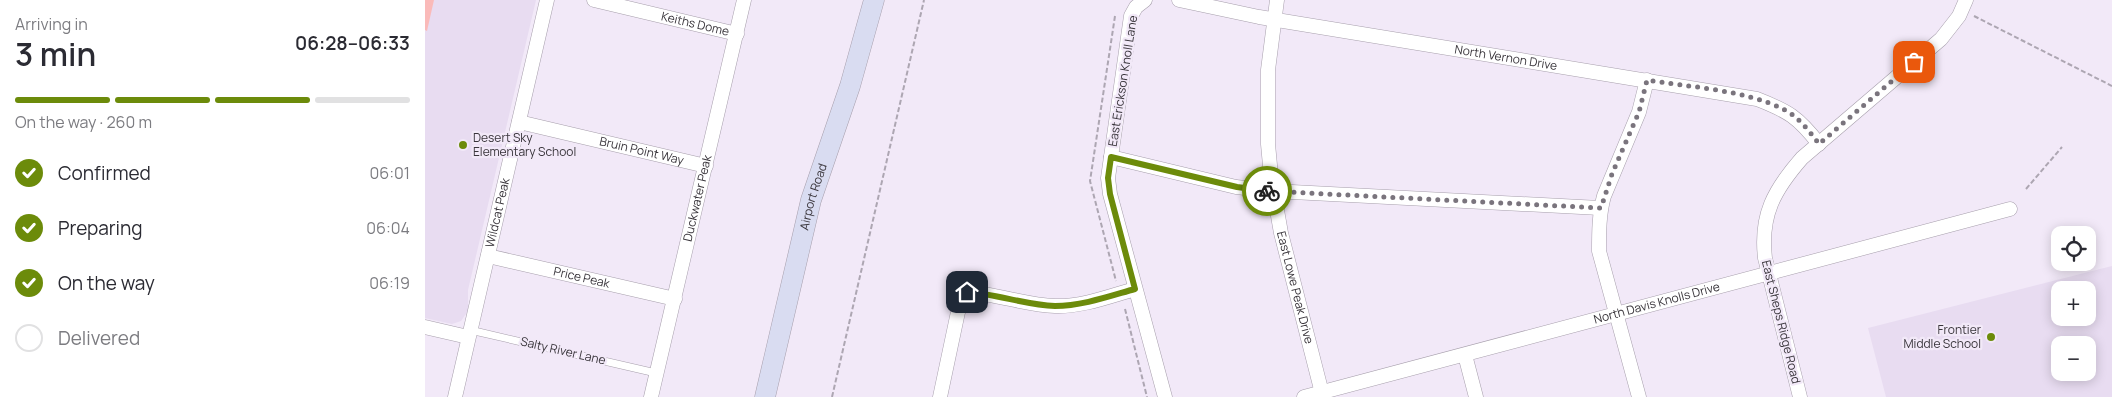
<!DOCTYPE html>
<html lang="en">
<head>
<meta charset="utf-8">
<style>
	body { margin:0; font-family:Manrope,sans-serif; background:#f2f2f3; color:#2b2b33; height:100vh; display:flex; flex-direction:column; font-size:19px; white-space:nowrap }
	* { box-sizing:border-box; margin:0 }
	p { font-size:16px; color:#7c7c81 }
	.icon { flex:none; width:28px; height:28px; fill:none; stroke:currentColor; stroke-width:2; stroke-linecap:round; stroke-linejoin:round }
	.map { position:relative; flex:1; overflow:hidden }
	.details { display:flex; flex-direction:column; background:#fff; width:425px }
	.details>* { flex:none }
	.controls { position:absolute; left:1626px; top:226px; display:grid; gap:10px }
	.controls a { display:grid; place-items:center; width:45px; height:45px; border-radius:10px; background:#fff; box-shadow:0 2px 12px #0003; font-size:25px }
	.pin { position:absolute; display:grid; place-items:center; width:42px; height:42px; color:#fff; margin:-21px; border-radius:10px; box-shadow:0 2px 8px #0006 }
	.courier { position:absolute; display:grid; place-items:center; width:50px; height:50px; margin:-25px; border:4px solid #6c8b0a; border-radius:50%; background:#fff; color:#222; box-shadow:0 1px 6px #0007 }
	.overview em { font-style:normal; font-weight:600 }
	.overview div { display:flex; flex-direction:column-reverse }
	.overview { display:flex; align-items:center; justify-content:space-between; height:85px; padding:0 15px }
	h1 { font-size:32px; font-weight:600; line-height:38px }
	.bar { display:grid; grid-template-columns:repeat(4,1fr); gap:8px 5px; align-content:center; height:60px; padding:0 15px }
	.bar i { height:6px; border-radius:4px; background:#e1e1e2 }
	.bar .on { background:#6c8b0a }
	.bar p { grid-column:span 4 }
	ol { padding:0 15px; list-style:none }
	li { display:flex; align-items:center; gap:15px; height:55px }
	li p { margin-inline-start:auto }
	li .icon { padding:5px; border-radius:50%; background:#6c8b0a; color:#fff; stroke-width:4 }
	li:last-child { color:#7c7c81 }
	li i { width:28px; height:28px; border:2px solid #e1e1e2; border-radius:50% }
	main { display:flex; flex:1; min-height:0 }
	.map>svg:first-child { display:block }
</style>
</head>
<body>
<main>
<section class="details">
<div class="overview"><div><h1>3 min</h1><p>Arriving in</p></div><em>06:28–06:33</em></div>
<div class="bar"><i class="on"></i><i class="on"></i><i class="on"></i><i></i><p>On the way · 260 m</p></div>
<ol>
<li><svg class="icon" aria-label="check" viewBox="0 0 24 24"><path d="M5 12l5 5 9-10"/></svg>Confirmed<p>06:01</p></li>
<li><svg class="icon" aria-label="check" viewBox="0 0 24 24"><path d="M5 12l5 5 9-10"/></svg>Preparing<p>06:04</p></li>
<li><svg class="icon" aria-label="check" viewBox="0 0 24 24"><path d="M5 12l5 5 9-10"/></svg>On the way<p>06:19</p></li>
<li><i></i>Delivered</li>
</ol>
</section>
<div class="map">
<svg width="1687" height="397" viewBox="0 0 1687 397">
	<rect width="100%" height="100%" fill="#f2e9f8"/>
	<!-- built -->
	<g fill="#e8dcf1" fill-rule="evenodd">
		<path d="M0,0h111l-68,290v21l-7,10 -9,3 -27,-6z"/>
		<path d="M1687,266v131h-226l-18,-69zM1635,290h27v28h-27zM1635,345h27v27h-27z"/>
	</g>
	<!-- green -->
	<path fill="#fabab9" d="M0,0h9l-7,31 -2,-1z"/>
	<g fill="none" stroke-linecap="round" stroke-linejoin="round">
		<defs>
			<path id="lane" d="M45,330l186,43"/>
			<g id="street">
				<path id="s1" d="M169,0l143,34"/>
				<path d="M720,0l-9,7 -5,9 -23,162 2,16 55,203"/>
				<path id="s2" d="M754,0l80,17 498,82c31,12 41,18 62,45"/>
				<path id="s3" d="M852,0l-9,70v74l3,32 10,57 42,164"/>
				<path id="s4" d="M94,122l187,44"/>
				<path d="M686,157l125,30 37,4 327,17"/>
				<path id="s5" d="M63,256l187,43"/>
				<path d="M0,327l43,10"/>
				<path d="M1040,355l11,42"/>
				<path id="s6" d="M30,397l92,-397"/>
				<path id="s7" d="M226,397l93,-397"/>
				<path d="M515,397l18,-85 9,-20c30,2 59,13 88,14 27,1 55,-10 80,-17"/>
				<path id="s8" d="M879,397l706,-188"/>
				<path d="M1214,397l-40,-146c0,-19 0,-37 5,-55l35,-84 8,-32"/>
				<path d="M1375,397l-35,-139c-5,-43 9,-68 37,-100l139,-119 18,-23 7,-16"/>
			</g>
			<g id="secondary">
				<path id="s9" d="M340,397l46,-197 39,-114 24,-86"/>
			</g>
		</defs>
		<!-- lane casing -->
		<use href="#lane" stroke="#a79fac" stroke-width="8"/>
		<!-- street casing -->
		<use href="#street" stroke="#a79fac" stroke-width="15"/>
		<!-- secondary casing -->
		<use href="#secondary" stroke="#a79fac" stroke-width="21"/>
		<!-- path -->
		<g stroke="#ada6b2" stroke-width="2" stroke-dasharray="5 2.5" stroke-linecap="butt">
			<path d="M690,16l-25,165 26,100"/>
			<path d="M1549,16l138,70"/>
			<path d="M1601,189l36,-42"/>
			<path d="M700,309l22,88"/>
			<path d="M407,397l92,-397"/>
		</g>
		<!-- lane -->
		<use href="#lane" stroke="#fff" stroke-width="7"/>
		<!-- street -->
		<use href="#street" stroke="#fff" stroke-width="14"/>
		<!-- secondary -->
		<use href="#secondary" stroke="#d9dcf1" stroke-width="20"/>
	</g>
	<g fill="none" stroke-linecap="round" stroke-linejoin="round">
		<!-- done -->
		<path stroke="#7a747d" stroke-width="5" stroke-dasharray="0 9" d="M842,191l334,17 11,-34 27,-62 8,-32c42,7 98,10 136,29 15,7 26,22 36,35l95,-82"/>
		<!-- route -->
		<path stroke="#6c8b0a" stroke-width="6" d="M542,292c30,2 58,13 88,14 27,0 55,-10 80,-17l-25,-95 -2,-16 3,-21 126,30 30,4"/>
	</g>
	<!-- markers -->
	<g fill="#6c8b0a" stroke="#f2e9f8" stroke-width="2">
		<circle cx="38" cy="145" r="5"/>
		<circle cx="1566" cy="337" r="5"/>
	</g>
	<g text-anchor="middle" stroke-width="4.5" stroke-linejoin="round" paint-order="stroke">
		<!-- street labels -->
		<g font-size="12" fill="#39353b" stroke="#f2e9f8">
			<text dy="4" stroke="none"><textPath href="#s1" startOffset="104">Keiths Dome</textPath></text>
			<text dy="4" stroke="none"><textPath href="#s2" startOffset="332">North Vernon Drive</textPath></text>
			<text transform="translate(698 81) rotate(-81)" y="4">East Erickson Knoll Lane</text>
			<text dy="4" stroke="none"><textPath href="#s4" startOffset="126">Bruin Point Way</textPath></text>
			<text dy="4" stroke="none"><textPath href="#s9" startOffset="206">Airport Road</textPath></text>
			<text dy="4" stroke="none"><textPath href="#s7" startOffset="204">Duckwater Peak</textPath></text>
			<text dy="4" stroke="none"><textPath href="#s6" startOffset="189">Wildcat Peak</textPath></text>
			<text dy="4" stroke="none"><textPath href="#s5" startOffset="96">Price Peak</textPath></text>
			<text dy="4" stroke="none"><textPath href="#s3" startOffset="291">East Lowe Peak Drive</textPath></text>
			<text dy="4" stroke="none"><textPath href="#s8" startOffset="365">North Davis Knolls Drive</textPath></text>
			<text transform="translate(1356 322) rotate(76)" y="4">East Sheps Ridge Road</text>
			<text transform="translate(138 351) rotate(13)" y="4">Salty River Lane</text>
		</g>
		<!-- poi labels -->
		<g font-size="12" fill="#39353b" stroke="#f2e9f8" text-anchor="start">
			<text x="48" y="142">Desert Sky<tspan x="48" dy="14">Elementary School</tspan></text>
			<text x="1556" y="334" text-anchor="end">Frontier<tspan x="1556" dy="14">Middle School</tspan></text>
		</g>
	</g>
</svg>
<div class="controls">
<a><svg class="icon" aria-label="locate" viewBox="0 0 24 24"><circle cx="12" cy="12" r="6"/><path d="M12 2v4M12 18v4M2 12h4M18 12h4"/></svg></a>
<a>+</a>
<a>−</a>
</div>
<div class="pin" style="left:1489px;top:62px;background:#ea580c"><svg class="icon" aria-label="bag" viewBox="0 0 24 24"><path d="M5 8h14l-1 12H6zM9 8a3 3 0 0 1 6 0"/></svg></div>
<div class="pin" style="left:542px;top:292px;background:#1f2937"><svg class="icon" aria-label="home" viewBox="0 0 24 24"><path d="M3 11l9-7 9 7M6 9v11h12V9"/></svg></div>
<div class="courier" style="left:842px;top:191px"><svg class="icon" aria-label="bike" viewBox="0 0 24 24"><circle cx="6" cy="16" r="4"/><circle cx="18" cy="16" r="4"/><path d="M6 16l4-8h5l3 8M10 8l3 8H6M13 5h3"/></svg></div>
</div>
</main>
</body>
</html>
